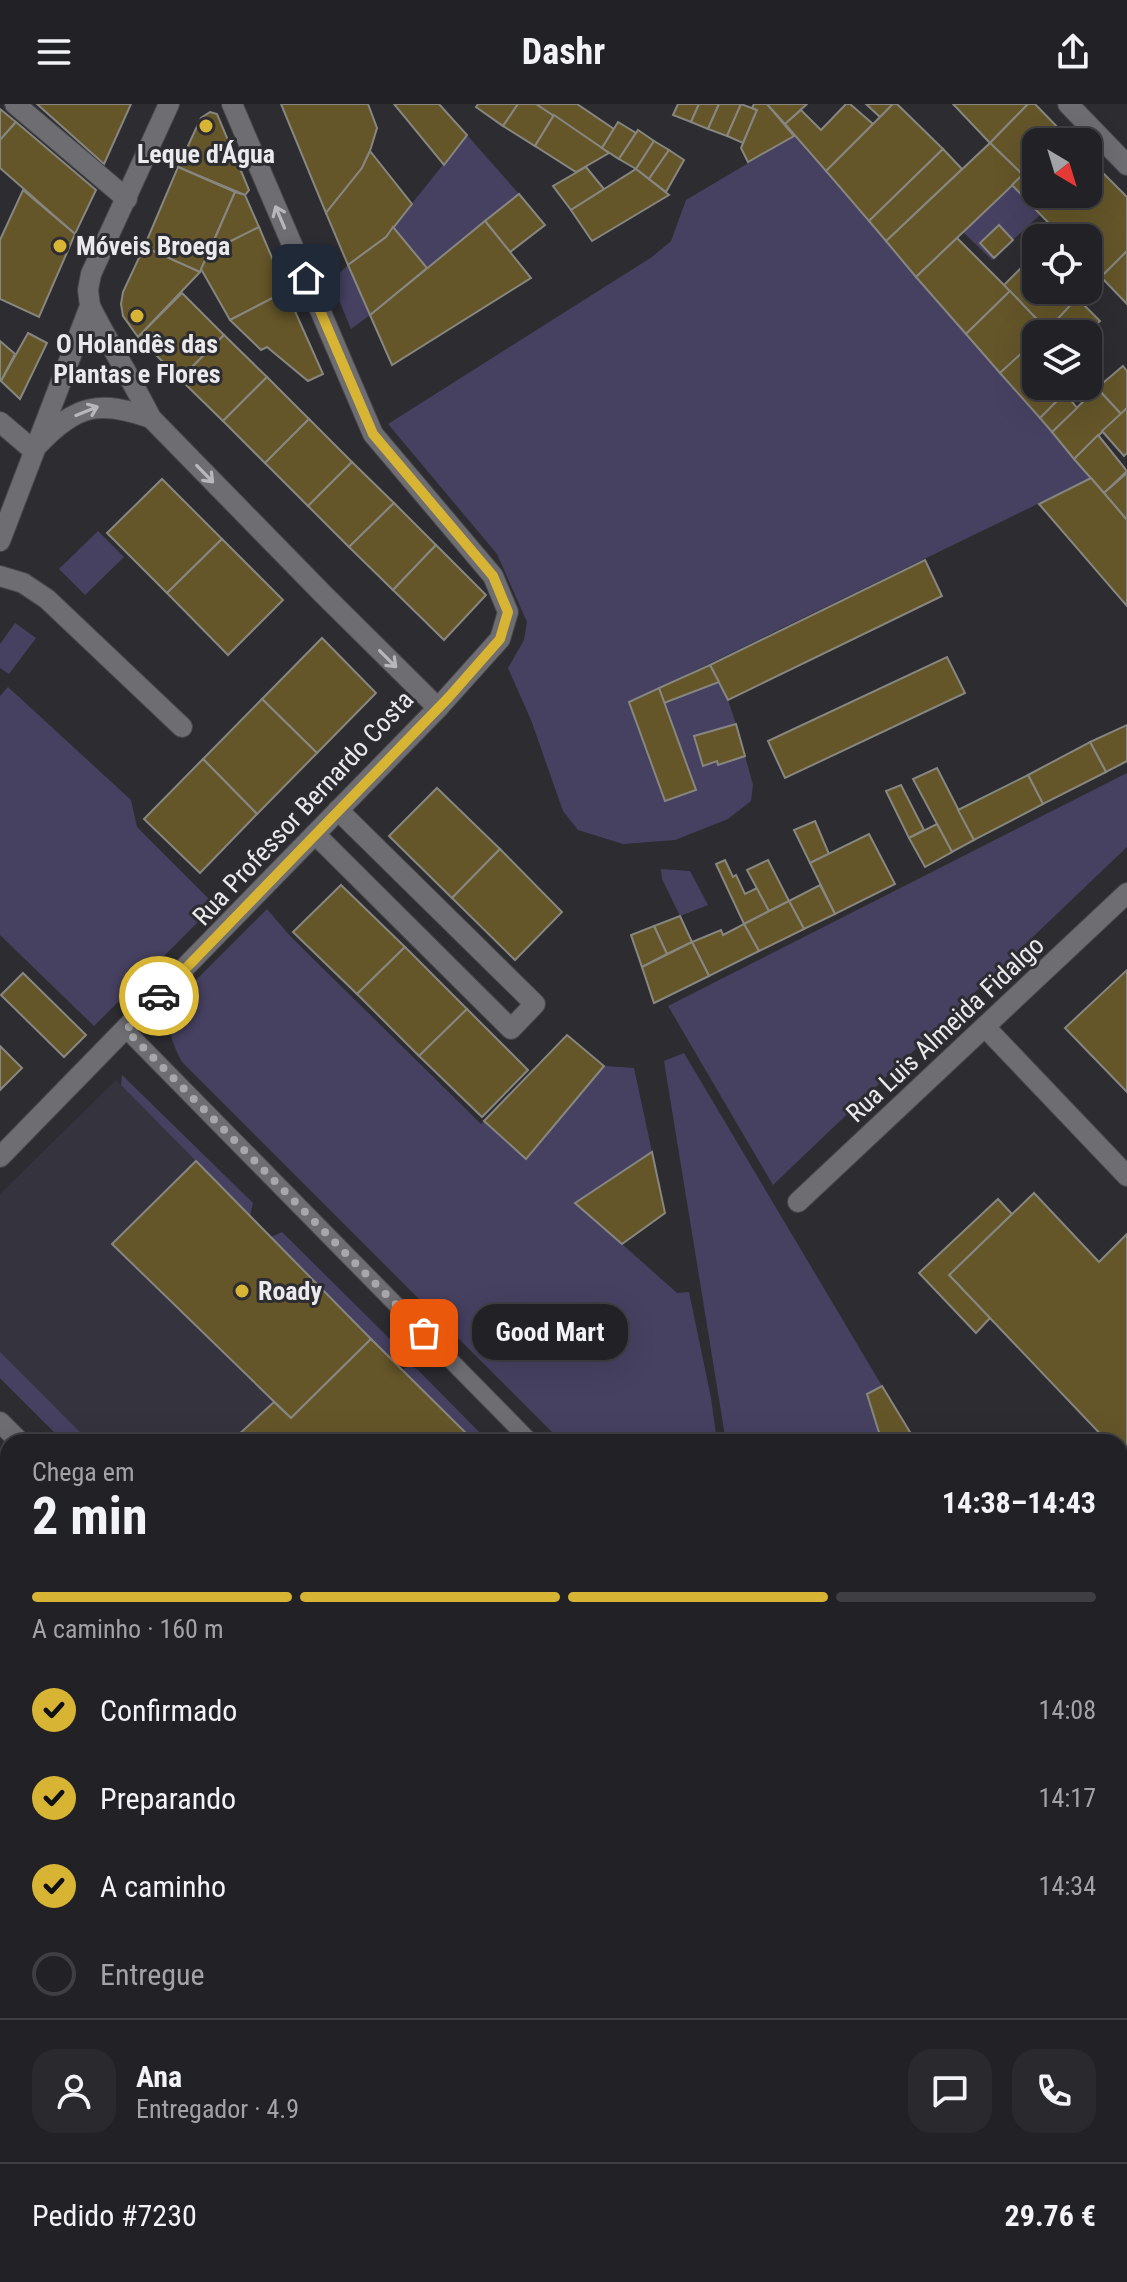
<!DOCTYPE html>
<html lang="pt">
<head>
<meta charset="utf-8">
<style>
	body { margin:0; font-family:"Roboto Condensed",sans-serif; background:#2a292d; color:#f1f3f6; height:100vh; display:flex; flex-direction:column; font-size:30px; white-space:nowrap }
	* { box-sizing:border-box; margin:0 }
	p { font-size:26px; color:#a2a3a7 }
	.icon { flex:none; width:44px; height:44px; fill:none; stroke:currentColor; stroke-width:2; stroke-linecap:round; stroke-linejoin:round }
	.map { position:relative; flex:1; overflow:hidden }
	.drawer { position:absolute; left:0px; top:1330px; width:1128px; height:848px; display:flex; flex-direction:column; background:#222125; border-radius:24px 24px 0 0; box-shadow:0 8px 32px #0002,0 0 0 2px #3f3e42 }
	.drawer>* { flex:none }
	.needle { width:52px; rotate:142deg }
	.fabs { position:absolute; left:1022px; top:24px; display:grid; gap:16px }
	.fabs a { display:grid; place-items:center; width:80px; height:80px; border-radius:16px; background:#222125; box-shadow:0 8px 32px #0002,0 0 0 2px #3f3e42; font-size:40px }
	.pin { position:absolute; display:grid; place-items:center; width:68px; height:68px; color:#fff; margin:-34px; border-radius:16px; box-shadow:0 4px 12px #0006 }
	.courier { position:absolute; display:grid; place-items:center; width:80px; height:80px; margin:-40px; border:6px solid #d8b434; border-radius:50%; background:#fff; color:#222; box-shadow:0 2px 10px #0007 }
	.bubble { position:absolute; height:56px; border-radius:24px; background:#222125; box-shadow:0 8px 32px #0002,0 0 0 2px #3f3e42; font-size:26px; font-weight:700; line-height:56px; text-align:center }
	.head em { font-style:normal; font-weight:700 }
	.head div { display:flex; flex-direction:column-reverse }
	.head { display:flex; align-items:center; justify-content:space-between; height:136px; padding:0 32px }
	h1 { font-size:52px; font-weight:700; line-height:60px }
	.bar { display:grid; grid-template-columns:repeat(4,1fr); gap:12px 8px; align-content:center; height:96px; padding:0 32px }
	.bar i { height:10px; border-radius:6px; background:#3f3e42 }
	.bar .on { background:#d8b434 }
	.bar p { grid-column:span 4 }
	.line { display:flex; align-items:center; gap:20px; padding:0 32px; border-top:2px solid #3f3e42 }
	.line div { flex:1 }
	.round { display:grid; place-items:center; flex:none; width:84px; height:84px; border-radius:24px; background:#2a292d }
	ol { padding:0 32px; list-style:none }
	li { display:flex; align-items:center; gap:24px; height:88px }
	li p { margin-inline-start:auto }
	li .icon { padding:8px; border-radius:50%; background:#d8b434; color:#111; stroke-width:4 }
	li:last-child { color:#a2a3a7 }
	li i { width:44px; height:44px; border:4px solid #3f3e42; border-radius:50% }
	header { display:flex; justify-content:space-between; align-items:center; height:104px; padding:0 32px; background:#222125; font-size:36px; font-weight:700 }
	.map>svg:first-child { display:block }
</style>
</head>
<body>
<header><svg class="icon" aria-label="menu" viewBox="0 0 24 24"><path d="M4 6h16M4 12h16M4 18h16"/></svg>Dashr<svg class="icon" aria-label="share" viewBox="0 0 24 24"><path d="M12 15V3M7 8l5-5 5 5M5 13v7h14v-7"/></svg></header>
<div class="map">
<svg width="1127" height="2178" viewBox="0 0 1127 2178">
	<rect width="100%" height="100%" fill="#2d2c31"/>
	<!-- built -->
	<g fill="#35343e">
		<path d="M116,976l278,283 81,79h-385l-90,-90v-158z"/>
		<path d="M1127,1574v591l-12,13h-11l-8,-8h24v-590z"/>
	</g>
	<!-- green -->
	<g fill="#464161">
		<path d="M467,31l52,59 -92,74 -34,-41z"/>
		<path d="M794,32l297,342 -461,224 35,99 31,-11 -32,-87 55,-21 9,18 8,24 -41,12 8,29 14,-4 1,4 27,-9 8,29 -2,16 -23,18 -53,21 -52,4 -45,-14 -15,-19 -32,-91 -23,-52 16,-28 3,-18 -30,-68 -109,-130 264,-167 19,-16 15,-41z"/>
		<path d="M1012,81l28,30 -27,25 -15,-15 -18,18 14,15 -2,2 -29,-28z"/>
		<path d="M348,161l22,50 -19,14 -20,-48z"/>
		<path d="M98,427l26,26 -39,38 -26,-26z"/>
		<path d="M15,519l21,15 -27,36 -9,-6v-24z"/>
		<path d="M8,583l123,113 6,27 78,78 -121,121 -94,-91v-239z"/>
		<path d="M1127,669v74l-354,338 -105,-179z"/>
		<path d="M661,765l29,2 18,34 -28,11 -18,-37z"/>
		<path d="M267,805l23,27 191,188 3,-3 42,37 78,-92 30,2 18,84 -76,51 101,90 12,-1 22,106 6,44h-155l-380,-380c-15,-29 -15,-37 -1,-67z"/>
		<path d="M684,949l198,333v56h-156l-62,-381z"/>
		<path d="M122,971l131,128 -3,13 -129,-131z"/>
		<path d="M282,1128l113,112 3,7 -4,12 -123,-126z"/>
		<path d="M0,1248l90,90h-26l-64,-64z"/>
		<path d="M409,1262l8,3 72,73h-14l-73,-72z"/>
		<path d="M0,1430l8,8v90l-8,9z"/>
		<path d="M8,1774v215l-8,8v-215z"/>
		<path d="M315,2170h444l8,8h-444z"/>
		<path d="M940,2170h156l8,8h-156z"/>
	</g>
	<!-- building -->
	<g fill="#645629" stroke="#878680" stroke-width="2">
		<path d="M37,0h94l-27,60z"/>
		<path d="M281,0h87l9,24 -7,23 -8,17 -36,45z"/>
		<path d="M394,0h45l28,31 -23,30z"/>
		<path d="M478,0h40l-15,22 -27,-19z"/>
		<path d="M518,0h18l18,11 -19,31 -32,-20z"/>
		<path d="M536,0h41l37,25 -12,19z"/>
		<path d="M678,0h21l-8,18 -18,-7z"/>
		<path d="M699,0h20l-11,25 -17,-7z"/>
		<path d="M719,0h22l-14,32 -19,-7z"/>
		<path d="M741,0l16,6 -14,33 -16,-7z"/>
		<path d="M754,0h13l27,32 -46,26 -7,-14 16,-38 -5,-2z"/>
		<path d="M767,0h40l-22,20z"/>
		<path d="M846,0h4l23,20 -47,47 -41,-47 16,-14 20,20z"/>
		<path d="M866,0h27l-13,13z"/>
		<path d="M893,0h4l46,45 -74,72 -43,-50z"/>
		<path d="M953,0h75l-38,39z"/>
		<path d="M1028,0h7l30,31 -8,7h-21v20l-13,13 -33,-32z"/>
		<path d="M0,5l16,13 -16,18z"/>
		<path d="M210,8l7,2 27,64 5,12 -4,5 -67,-28 23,-49z"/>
		<path d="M554,11l48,33 7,5 -33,19 -41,-26z"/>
		<path d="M16,18l80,68 -21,44 -75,-66v-28z"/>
		<path d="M618,18l18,11 -17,26 -17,-11z"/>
		<path d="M638,26l16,11 -18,28 -17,-10z"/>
		<path d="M654,37l15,9 -20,29 -13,-10z"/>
		<path d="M990,39l33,32 -107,102 -30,-36z"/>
		<path d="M943,45l19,20 -76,72 -17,-20z"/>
		<path d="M669,46l15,10 -18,32 -17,-13z"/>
		<path d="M370,47l42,53 -26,33 -38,28 -22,-52 36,-45z"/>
		<path d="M1088,54l39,39v54l-26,26 -13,-13v-26h-25l-51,-53 24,-23v32h52z"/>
		<path d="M178,63l57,25 -35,80 -56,-25z"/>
		<path d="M586,63l18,22 -33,21 -18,-24z"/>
		<path d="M636,65l33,26 -77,46 -21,-31z"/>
		<path d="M23,86l52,44 -36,83 -39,-18v-59z"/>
		<path d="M235,88l10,3 14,32 -50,25z"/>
		<path d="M519,90l26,31 -35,27 -25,-31z"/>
		<path d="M485,117l46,57 -139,87 -22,-50z"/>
		<path d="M999,121l14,15 -19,18 -14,-15z"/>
		<path d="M259,123l27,64 -56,29 -29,-51 8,-17z"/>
		<path d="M393,123l34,41 -57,47 -22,-50 38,-28z"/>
		<path d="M957,134l53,53 -44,43 -50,-57z"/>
		<path d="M144,143l56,25 -62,65 -15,-21 -2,-12 2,-12z"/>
		<path d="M1127,147v53l-26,-27z"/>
		<path d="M1032,153l4,4v29h28l11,11 -28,29 -43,-45z"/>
		<path d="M286,187l37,83 -15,7 -41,-34 -6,3 -31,-30z"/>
		<path d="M1010,187l37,39 -5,4h-6v6l-36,33 -34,-39z"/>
		<path d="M182,189l42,42 -44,44 -42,-42z"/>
		<path d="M1077,194l23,23 -14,13h-20l-12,-11z"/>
		<path d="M28,229l19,10 -27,56 -19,-18z"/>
		<path d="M224,231l43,42 -44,44 -43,-42z"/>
		<path d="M1036,236v46h22l7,7 -25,25 -40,-45z"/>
		<path d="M0,237l15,13 -14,27h-1z"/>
		<path d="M1123,262l4,5v37l-6,6 -24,-26z"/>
		<path d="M267,273l42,42 -44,44 -42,-42z"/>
		<path d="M1097,284l24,26 -47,45 -22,-27z"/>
		<path d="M1065,289l12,15 -25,24 -12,-14z"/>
		<path d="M1127,304v45l-3,3 -22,-25z"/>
		<path d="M309,315l43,43 -44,44 -43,-43z"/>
		<path d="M1098,331l29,36 -23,22 -30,-34z"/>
		<path d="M352,358l42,41 -45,44 -41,-41z"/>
		<path d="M1127,369v47l-23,-27z"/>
		<path d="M1091,374l36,42v86l-88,-102z"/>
		<path d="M162,375l60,60 -55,54 -60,-60z"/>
		<path d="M394,399l42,42 -43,45 -44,-43z"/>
		<path d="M222,435l61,61 -55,55 -61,-62z"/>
		<path d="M436,441l50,50 -42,45 -51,-50z"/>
		<path d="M925,456l17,36 -214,104 -18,-35z"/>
		<path d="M322,534l54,55 -59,60 -55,-54z"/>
		<path d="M947,553l18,36 -180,85 -17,-37z"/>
		<path d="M710,561l9,17 -55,21 -5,-15z"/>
		<path d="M659,584l37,102 -31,11 -36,-99z"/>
		<path d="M262,595l55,54 -60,61 -54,-55z"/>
		<path d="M736,620l9,32 -27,9 -1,-4 -14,5 -9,-30z"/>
		<path d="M1127,621v36l-21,11 -16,-30z"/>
		<path d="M1090,638l16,30 -63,32 -15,-29z"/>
		<path d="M203,655l54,55 -57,59 -56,-54z"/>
		<path d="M937,664l37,72 -22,12 -39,-73z"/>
		<path d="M1028,671l15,29 -69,36 -16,-30z"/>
		<path d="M901,681l23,45 -15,8 -23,-47z"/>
		<path d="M437,684l63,61 -48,49 -63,-62z"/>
		<path d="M815,717l14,33 -19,9 -16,-33z"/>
		<path d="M937,720l15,28 -27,15 -16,-29z"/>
		<path d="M869,730l26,50 -60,30 -25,-51z"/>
		<path d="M500,745l62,63 -47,48 -63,-62z"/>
		<path d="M725,756l8,17 3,-2 9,19 12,-6 12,23 -25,13 -28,-60z"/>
		<path d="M768,756l21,41 -20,10 -22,-41z"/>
		<path d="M341,781l64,62 -48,47 -64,-62z"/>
		<path d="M820,781l15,29 -31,15 -15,-28z"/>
		<path d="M789,797l15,28 -45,22 -15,-27z"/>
		<path d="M680,812l12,26 -25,12 -13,-28z"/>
		<path d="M744,820l15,27 -50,25 -17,-34 29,-12 2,5z"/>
		<path d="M654,822l13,28 -25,13 -11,-32z"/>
		<path d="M692,838l17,34 -55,27 -12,-36z"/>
		<path d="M405,843l62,62 -48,47 -62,-62z"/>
		<path d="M1127,866v122l-62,-64z"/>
		<path d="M23,869l63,62 -22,22 -63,-62z"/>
		<path d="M467,905l61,61 -46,47 -63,-61z"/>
		<path d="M567,931l37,31 -78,93 -42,-38z"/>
		<path d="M0,942l22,22 -22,22z"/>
		<path d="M652,1048l13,61 -43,31 -47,-41z"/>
		<path d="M196,1057l175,178 -80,79 -179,-174z"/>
		<path d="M1034,1089l65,69 28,-28v228l-7,-8v-12h-12l-159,-167z"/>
		<path d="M998,1095l14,15 -63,61 41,43 -14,15 -57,-60z"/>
		<path d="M371,1235l104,103h-234l-5,-5 38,-35 17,16z"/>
		<path d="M882,1282l34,56h-34l-15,-48z"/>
		<path d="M1127,1525v49l-7,6v-49z"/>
		<path d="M8,1626v148l-8,8v-147z"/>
		<path d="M1120,1714l7,7v85l-7,-6z"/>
		<path d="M8,1989v48l-8,-8v-32z"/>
		<path d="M0,2113l8,8v49h41l-8,8h-41z"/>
		<path d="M228,2170h87l6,5 -3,3h-98z"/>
	</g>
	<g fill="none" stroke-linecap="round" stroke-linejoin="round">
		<defs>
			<g id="service">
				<path d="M126,926l405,412"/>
				<path d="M1120,1515l7,-6"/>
				<path d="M0,1591l8,-9"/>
				<path d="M1120,1628h1"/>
				<path d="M1120,2164l7,6"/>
			</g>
			<g id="minor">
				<path d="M15,0l112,95"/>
				<path d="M1068,0l59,61"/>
				<path d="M90,202c19,38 42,74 61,112l172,176 115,114"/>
				<path d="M0,318l33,28"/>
				<path d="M39,340c38,-40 61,-44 112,-26"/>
				<path d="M0,437l90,-235 -2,-16 3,-16 78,-170"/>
				<path d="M0,472l23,7 24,16 135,128"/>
				<path d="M315,730l196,195 24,-25 -197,-194"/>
				<path d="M986,924l141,148"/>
				<path d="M0,1053l438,-449 62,-69 8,-27 -15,-36 -120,-142 -141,-330"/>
				<path d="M798,1098l329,-309"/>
				<path d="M0,1318l20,20"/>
				<path d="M0,1388l8,8"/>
				<path d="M785,2170l9,8"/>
				<path d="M855,2170l8,8"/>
				<path d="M126,2178l8,-8"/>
			</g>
		</defs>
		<!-- service casing -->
		<use href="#service" stroke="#48484c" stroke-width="18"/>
		<!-- minor casing -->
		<use href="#minor" stroke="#48484c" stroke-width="22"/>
		<!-- service -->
		<use href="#service" stroke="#6d6d72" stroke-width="16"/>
		<!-- minor -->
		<use href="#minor" stroke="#6d6d72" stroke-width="20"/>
	</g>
	<!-- one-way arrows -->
	<defs><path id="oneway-shaft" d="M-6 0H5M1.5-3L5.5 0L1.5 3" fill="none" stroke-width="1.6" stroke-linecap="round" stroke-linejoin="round" transform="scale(2)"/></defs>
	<g stroke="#b8b8bc">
		<use href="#oneway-shaft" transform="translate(280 113) rotate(-113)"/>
		<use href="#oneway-shaft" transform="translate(87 307) rotate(-22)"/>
		<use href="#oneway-shaft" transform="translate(205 370) rotate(46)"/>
		<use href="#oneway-shaft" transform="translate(388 555) rotate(45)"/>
	</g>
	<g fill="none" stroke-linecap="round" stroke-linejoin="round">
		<!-- done -->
		<path stroke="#a8a8ab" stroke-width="8" stroke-dasharray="0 14.4" d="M159,892l-33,34 298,303"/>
		<!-- route -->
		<path stroke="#d8b434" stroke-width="10" d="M159,892l290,-299 51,-58 8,-27 -15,-36 -120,-142 -67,-156"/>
	</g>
	<!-- markers -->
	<g fill="#d8b434" stroke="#2d2c31" stroke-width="3">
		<circle cx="206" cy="22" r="8"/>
		<circle cx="60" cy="142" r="8"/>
		<circle cx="137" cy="212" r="8"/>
		<circle cx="242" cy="1187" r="8"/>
	</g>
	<g text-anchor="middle" stroke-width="6" stroke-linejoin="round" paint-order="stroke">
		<!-- poi labels -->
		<g font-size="26" font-weight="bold" fill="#eaeaed" stroke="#2d2c31">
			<text x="206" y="59">Leque d'Água</text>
			<text x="76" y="151" text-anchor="start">Móveis Broega</text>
			<text x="137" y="249">O Holandês das<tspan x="137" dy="30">Plantas e Flores</tspan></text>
			<text x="258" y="1196" text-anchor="start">Roady</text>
		</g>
		<!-- street labels -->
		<g font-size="26" fill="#eaeaed" stroke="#2d2c31">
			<text transform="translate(303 704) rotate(-47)" y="9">Rua Professor Bernardo Costa</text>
			<text transform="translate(945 925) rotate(-43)" y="9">Rua Luis Almeida Fidalgo</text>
		</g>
	</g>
</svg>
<div class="fabs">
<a><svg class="needle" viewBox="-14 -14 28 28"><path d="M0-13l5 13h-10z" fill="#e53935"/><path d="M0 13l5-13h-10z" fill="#a2a3a7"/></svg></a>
<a><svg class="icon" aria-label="locate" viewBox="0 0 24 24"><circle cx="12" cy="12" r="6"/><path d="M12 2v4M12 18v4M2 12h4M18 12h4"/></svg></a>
<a><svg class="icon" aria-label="layers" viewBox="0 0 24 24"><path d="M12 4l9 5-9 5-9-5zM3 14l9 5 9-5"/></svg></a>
</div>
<div class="pin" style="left:424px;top:1229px;background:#ea580c"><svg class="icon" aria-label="bag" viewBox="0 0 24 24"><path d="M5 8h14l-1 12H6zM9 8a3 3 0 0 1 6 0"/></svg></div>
<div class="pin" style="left:306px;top:174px;background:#1f2937"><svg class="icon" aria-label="home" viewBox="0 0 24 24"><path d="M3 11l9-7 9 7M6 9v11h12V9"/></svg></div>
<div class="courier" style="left:159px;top:892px"><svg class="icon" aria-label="car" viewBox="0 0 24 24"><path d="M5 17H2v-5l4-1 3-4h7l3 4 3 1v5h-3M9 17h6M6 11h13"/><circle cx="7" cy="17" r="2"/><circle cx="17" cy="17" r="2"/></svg></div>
<div class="bubble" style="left:472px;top:1200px;width:156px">Good Mart</div>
<section class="drawer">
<div class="head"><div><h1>2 min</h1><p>Chega em</p></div><em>14:38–14:43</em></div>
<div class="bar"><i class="on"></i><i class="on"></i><i class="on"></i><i></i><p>A caminho · 160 m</p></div>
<ol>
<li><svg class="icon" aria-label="check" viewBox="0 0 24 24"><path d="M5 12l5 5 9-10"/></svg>Confirmado<p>14:08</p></li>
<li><svg class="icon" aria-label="check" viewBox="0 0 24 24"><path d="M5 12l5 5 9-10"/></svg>Preparando<p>14:17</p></li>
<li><svg class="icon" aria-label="check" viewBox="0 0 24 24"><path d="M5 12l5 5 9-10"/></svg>A caminho<p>14:34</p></li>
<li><i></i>Entregue</li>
</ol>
<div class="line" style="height:144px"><a class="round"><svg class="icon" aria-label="person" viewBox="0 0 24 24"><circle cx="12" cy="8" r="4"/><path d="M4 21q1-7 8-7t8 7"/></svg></a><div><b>Ana</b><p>Entregador · 4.9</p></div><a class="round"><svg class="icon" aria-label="chat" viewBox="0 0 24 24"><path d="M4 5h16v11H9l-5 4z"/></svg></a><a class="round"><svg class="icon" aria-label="phone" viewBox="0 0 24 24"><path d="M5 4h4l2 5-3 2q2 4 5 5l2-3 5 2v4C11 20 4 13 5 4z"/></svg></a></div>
<div class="line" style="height:104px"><div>Pedido #7230</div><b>29.76 €</b></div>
</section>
</div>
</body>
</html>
